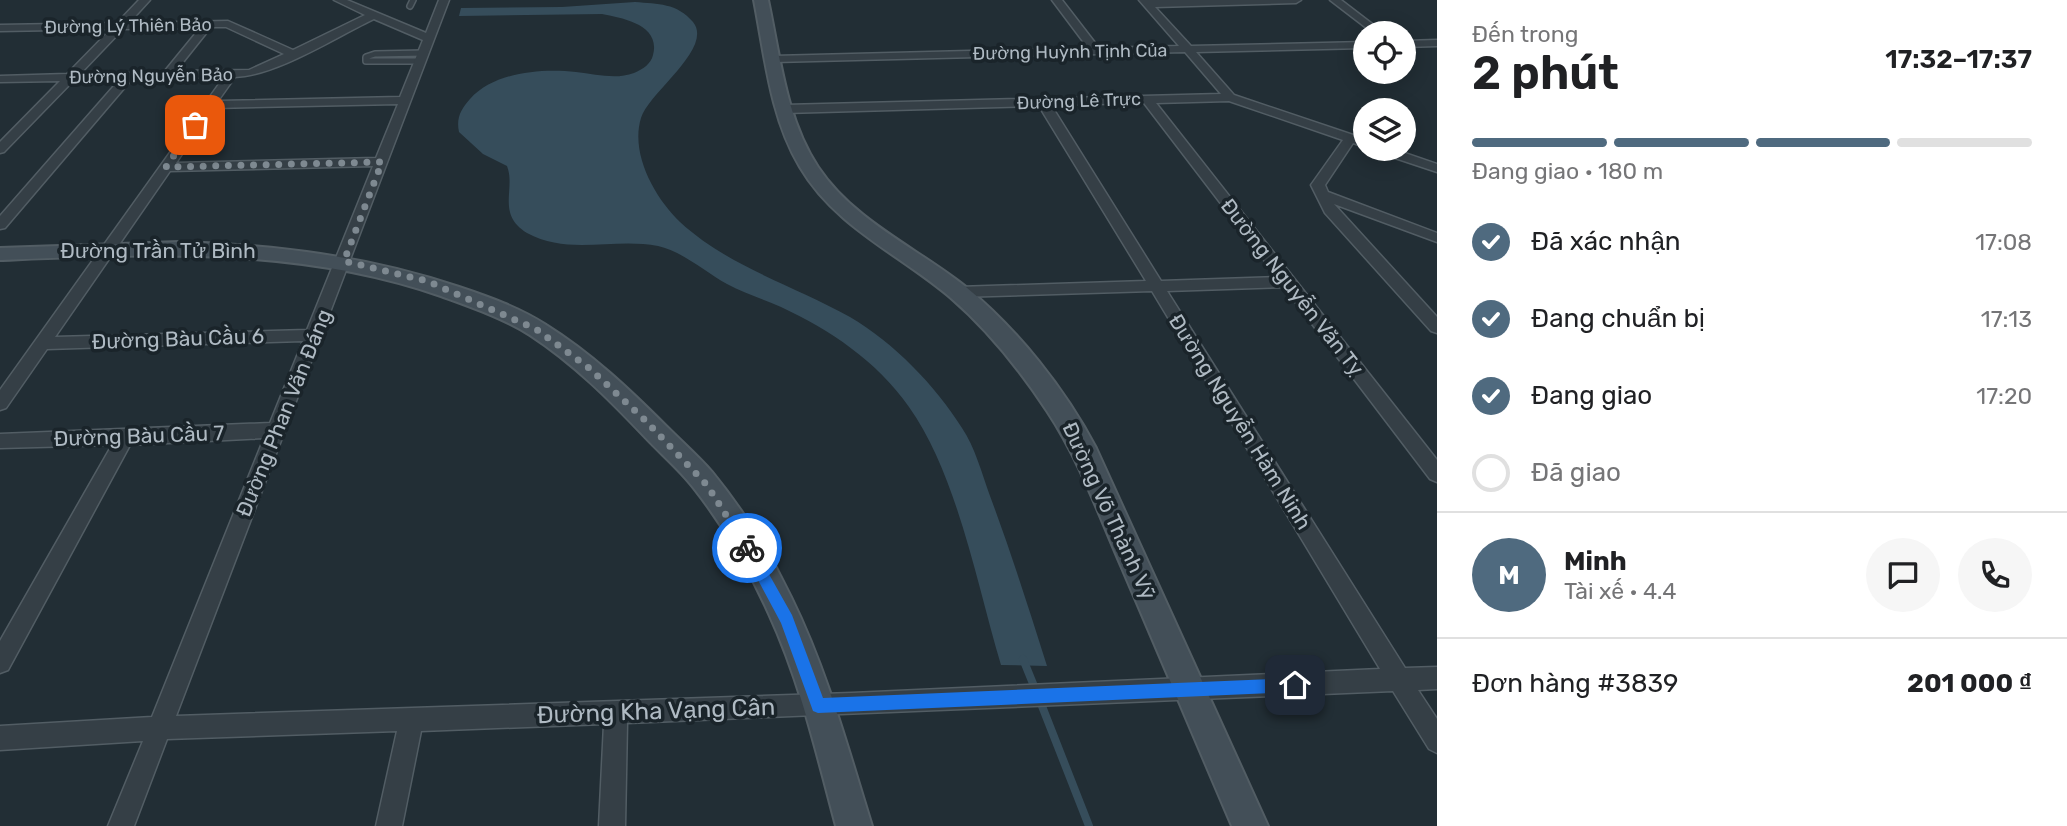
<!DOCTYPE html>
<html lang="vi">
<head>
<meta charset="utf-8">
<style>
	body { margin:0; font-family:Rubik,sans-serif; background:#f6f6f6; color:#202124; height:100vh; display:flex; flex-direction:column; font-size:26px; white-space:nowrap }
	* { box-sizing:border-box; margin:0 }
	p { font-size:23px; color:#757577 }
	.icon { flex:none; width:38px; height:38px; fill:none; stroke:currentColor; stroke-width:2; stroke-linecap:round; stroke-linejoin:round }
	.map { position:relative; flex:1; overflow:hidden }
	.drawer { display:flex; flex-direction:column; background:#fff; width:630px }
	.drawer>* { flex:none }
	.buttons { position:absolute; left:1353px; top:21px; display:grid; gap:14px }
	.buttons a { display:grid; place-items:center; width:63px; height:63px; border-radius:50%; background:#fff; box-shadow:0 4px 18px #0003; font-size:35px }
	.pin { position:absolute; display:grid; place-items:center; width:60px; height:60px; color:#fff; margin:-30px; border-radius:14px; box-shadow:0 4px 10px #0006 }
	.courier { position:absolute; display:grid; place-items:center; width:70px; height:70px; margin:-35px; border:5px solid #1a73e8; border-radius:50%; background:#fff; color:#222; box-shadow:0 2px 9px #0007 }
	.headline em { font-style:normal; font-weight:600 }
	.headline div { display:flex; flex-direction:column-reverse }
	.headline { display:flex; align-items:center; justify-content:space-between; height:119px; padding:0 35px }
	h1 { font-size:46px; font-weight:600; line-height:52px }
	.bar { display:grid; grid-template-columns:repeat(4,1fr); gap:10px 7px; align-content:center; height:84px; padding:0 35px }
	.bar i { height:9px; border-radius:5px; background:#e0e0e0 }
	.bar .current { background:#4f6a7f }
	.bar p { grid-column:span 4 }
	.line { display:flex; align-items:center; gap:18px; padding:0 35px; border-top:2px solid #e0e0e0 }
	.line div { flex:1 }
	.round { display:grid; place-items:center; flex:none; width:74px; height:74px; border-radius:37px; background:#f6f6f6 }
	ol { padding:0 35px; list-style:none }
	li { display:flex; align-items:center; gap:21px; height:77px }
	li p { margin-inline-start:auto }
	li .icon { padding:7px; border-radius:50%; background:#4f6a7f; color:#fff; stroke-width:4 }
	li:last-child { color:#757577 }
	li i { width:38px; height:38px; border:4px solid #e0e0e0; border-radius:50% }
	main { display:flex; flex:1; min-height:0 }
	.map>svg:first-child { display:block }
</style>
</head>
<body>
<main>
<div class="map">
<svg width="1437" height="826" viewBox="0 0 1437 826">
	<rect width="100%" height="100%" fill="#222e35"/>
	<!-- water -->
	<path fill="#364d5b" d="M635,2c23,2 42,1 58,20 21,26 -44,70 -52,96 -11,36 14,80 39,104 49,45 113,63 170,95 44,26 85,68 112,111 13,19 20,46 28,68 21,56 39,113 57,170l-46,-1c-24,-80 -44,-191 -92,-258 -32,-46 -79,-77 -128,-100 -18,-8 -37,-14 -54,-23 -22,-12 -45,-33 -69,-38 -44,-9 -89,10 -131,-13 -31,-19 -11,-44 -20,-67l-24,-12 -24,-22c-3,-14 2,-23 11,-33 24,-27 72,-31 106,-27 20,2 39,8 58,1 9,-4 17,-9 19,-18 8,-30 -30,-37 -51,-41l-143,2 2,-8 101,-1z"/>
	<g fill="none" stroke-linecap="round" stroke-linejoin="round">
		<!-- stream -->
		<g stroke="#364d5b" stroke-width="8">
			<path d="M1023,659l13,32"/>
			<path d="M1040,701l49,125"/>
		</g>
		<defs>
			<g id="lane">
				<path d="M410,6l3,-6"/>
				<path d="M421,61h-55v-4l9,-3 49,-1"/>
			</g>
			<g id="street">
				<path d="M139,0h11l-21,23 99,-2 65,29 72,-35 -31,-15h13l79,33 13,-33h10l-273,716 676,-23 528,-24 -228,-378 -194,6 -8,-5 8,-5 188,-6 -107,-175 -254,7 -6,-4 6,-4 436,-11 -36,-42 -411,10 -5,-3 5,-3 314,-8 -36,-48h10l37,48 80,-2 -40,-46h162l-5,3 -141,4 36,39 174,-4v6l-169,4 38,43 131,44v8l-12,-4 -28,42 3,7 109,41v9l-103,-38 103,113v16l-6,-2 -106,-118 -14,-28 32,-45 -114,-39 -73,2 281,357v22l-7,-3 -146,-192 -117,4 238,377 32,-1v22l-19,1 19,29v34l-8,-4 -36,-58 -766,32 -2,103h-26l5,-102 -183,7 -19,95h-26l21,-95 -230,8 -33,87h-26l35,-85 -143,9v-24l152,-9 112,-279 -134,7 -122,225 -8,3v-32l112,-196 -112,3v-14l270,-11 33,-82 -256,8 -41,59 -6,2v-20l224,-313 -92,2 -127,149 -5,1v-13l120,-137 -47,2 -69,71 -4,1v-11l60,-61 -60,1v-6l67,-2 44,-45 -111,2v-6l117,-2zM374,19l49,21 -23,57 -182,4 17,-24c41,-1 101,-40 139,-58zM211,27h15l58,27 -35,16 -73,1zM200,28l-36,44 -84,2 43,-45zM1144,103l133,174 -116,4 -110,-176zM398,104l-22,54 -200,5 37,-55zM373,166l-66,164 -252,7 115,-166z"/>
				<path d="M1330,0h11l43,33h-11z"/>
				<path d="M1437,40v6l-33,1v-6z"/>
				<path d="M1375,149h18l44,15v8l-60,-20z"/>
			</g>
			<g id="secondary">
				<path d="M754,0h14c12,56 18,119 50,167 36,54 99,81 148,120 52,43 99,102 130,161l172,378h-36c-37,-86 -73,-172 -110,-258 -23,-53 -43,-109 -75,-157 -27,-41 -59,-81 -96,-113 -50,-43 -116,-71 -151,-131 -30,-50 -35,-111 -46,-167z"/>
				<path d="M179,242c96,3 188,14 280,45 30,10 61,21 87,38 45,28 84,65 121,102 15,15 31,29 45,45 31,38 58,81 79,125 36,73 57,152 81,229h-36c-19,-71 -36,-145 -67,-212 -20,-45 -46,-89 -76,-127 -14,-18 -32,-33 -48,-50 -35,-37 -72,-74 -115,-102 -27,-17 -59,-28 -89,-39 -142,-50 -293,-42 -441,-36v-12z"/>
			</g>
		</defs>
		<!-- lane casing -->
		<use href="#lane" stroke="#525d64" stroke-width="8"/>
		<!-- street casing -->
		<use href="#street" stroke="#525d64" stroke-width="3"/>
		<!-- secondary casing -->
		<use href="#secondary" stroke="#525d64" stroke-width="4"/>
		<!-- lane -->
		<use href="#lane" stroke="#353f46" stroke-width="5"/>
		<!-- street -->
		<use href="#street" fill="#353f46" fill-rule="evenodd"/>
		<!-- secondary -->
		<use href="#secondary" fill="#434f58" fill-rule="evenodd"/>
	</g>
	<!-- route -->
	<path fill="#1a73e8" d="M747,542l5,2 40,71 31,83 472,-20 5,2 2,5 -2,5 -5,2 -477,21 -5,-2 -32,-88 -40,-75z"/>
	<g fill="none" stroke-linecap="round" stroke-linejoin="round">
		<!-- done -->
		<path stroke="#7e8991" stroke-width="7" stroke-dasharray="0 12.6" d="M195,125l-29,42 216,-5 -38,99 83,20 109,48 53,39 56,52 62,65 40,63"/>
	</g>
	<g text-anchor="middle" stroke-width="7" stroke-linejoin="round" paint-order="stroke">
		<!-- far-street labels -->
		<g font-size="18" fill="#afbac3" stroke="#1a242a">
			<text transform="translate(128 26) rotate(-1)" y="6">Đường Lý Thiên Bảo</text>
			<text transform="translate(1070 52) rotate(-1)" y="6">Đường Huỳnh Tịnh Của</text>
			<text transform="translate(151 76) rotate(-1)" y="6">Đường Nguyễn Bảo</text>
			<text transform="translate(1079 101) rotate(-2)" y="6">Đường Lê Trực</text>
		</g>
		<!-- street labels -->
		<g font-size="21" fill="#afbac3" stroke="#1a242a">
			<text x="158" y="258">Đường Trần Tử Bình</text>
			<text transform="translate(1292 287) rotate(52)" y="7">Đường Nguyễn Văn Tỵ</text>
			<text transform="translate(178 339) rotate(-2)" y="7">Đường Bàu Cầu 6</text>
			<text transform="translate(284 413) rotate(-68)" y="7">Đường Phan Văn Đáng</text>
			<text transform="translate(1240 422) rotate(58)" y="7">Đường Nguyễn Hàm Ninh</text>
			<text transform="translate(139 436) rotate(-2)" y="7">Đường Bàu Cầu 7</text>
			<text transform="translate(1109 511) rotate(65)" y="7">Đường Võ Thành Vỹ</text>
		</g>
		<!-- near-street labels -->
		<g font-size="24" fill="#afbac3" stroke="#1a242a">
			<text transform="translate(656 711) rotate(-2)" y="8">Đường Kha Vạng Cân</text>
		</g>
	</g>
</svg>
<div class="buttons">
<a><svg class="icon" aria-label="locate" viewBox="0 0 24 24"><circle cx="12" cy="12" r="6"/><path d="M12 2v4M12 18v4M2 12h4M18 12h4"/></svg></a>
<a><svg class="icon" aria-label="layers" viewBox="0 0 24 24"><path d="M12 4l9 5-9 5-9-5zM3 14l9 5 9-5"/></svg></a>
</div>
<div class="pin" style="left:195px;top:125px;background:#ea580c"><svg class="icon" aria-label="bag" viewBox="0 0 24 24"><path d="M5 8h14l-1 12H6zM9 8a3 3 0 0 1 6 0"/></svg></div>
<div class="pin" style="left:1295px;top:685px;background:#1f2937"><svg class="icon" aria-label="home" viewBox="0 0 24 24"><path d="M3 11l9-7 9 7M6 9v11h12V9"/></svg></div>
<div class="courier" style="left:747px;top:548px"><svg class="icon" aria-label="bike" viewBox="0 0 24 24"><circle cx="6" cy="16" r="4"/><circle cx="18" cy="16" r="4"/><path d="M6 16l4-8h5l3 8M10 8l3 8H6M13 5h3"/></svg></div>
</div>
<section class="drawer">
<div class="headline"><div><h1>2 phút</h1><p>Đến trong</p></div><em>17:32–17:37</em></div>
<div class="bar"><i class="current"></i><i class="current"></i><i class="current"></i><i></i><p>Đang giao · 180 m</p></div>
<ol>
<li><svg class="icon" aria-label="check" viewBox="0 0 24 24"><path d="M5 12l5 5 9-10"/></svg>Đã xác nhận<p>17:08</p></li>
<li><svg class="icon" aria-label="check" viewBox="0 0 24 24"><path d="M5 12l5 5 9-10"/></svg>Đang chuẩn bị<p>17:13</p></li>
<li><svg class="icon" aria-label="check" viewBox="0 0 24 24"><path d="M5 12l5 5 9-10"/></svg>Đang giao<p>17:20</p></li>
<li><i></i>Đã giao</li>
</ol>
<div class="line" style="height:126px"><b class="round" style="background:#4f6a7f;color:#fff">M</b><div><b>Minh</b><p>Tài xế · 4.4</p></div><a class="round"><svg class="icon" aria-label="chat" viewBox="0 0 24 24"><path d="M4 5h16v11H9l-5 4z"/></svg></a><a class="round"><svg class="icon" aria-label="phone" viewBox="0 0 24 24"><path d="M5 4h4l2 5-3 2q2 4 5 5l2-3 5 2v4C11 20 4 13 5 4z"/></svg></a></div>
<div class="line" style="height:91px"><div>Đơn hàng #3839</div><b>201 000 ₫</b></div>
</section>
</main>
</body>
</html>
